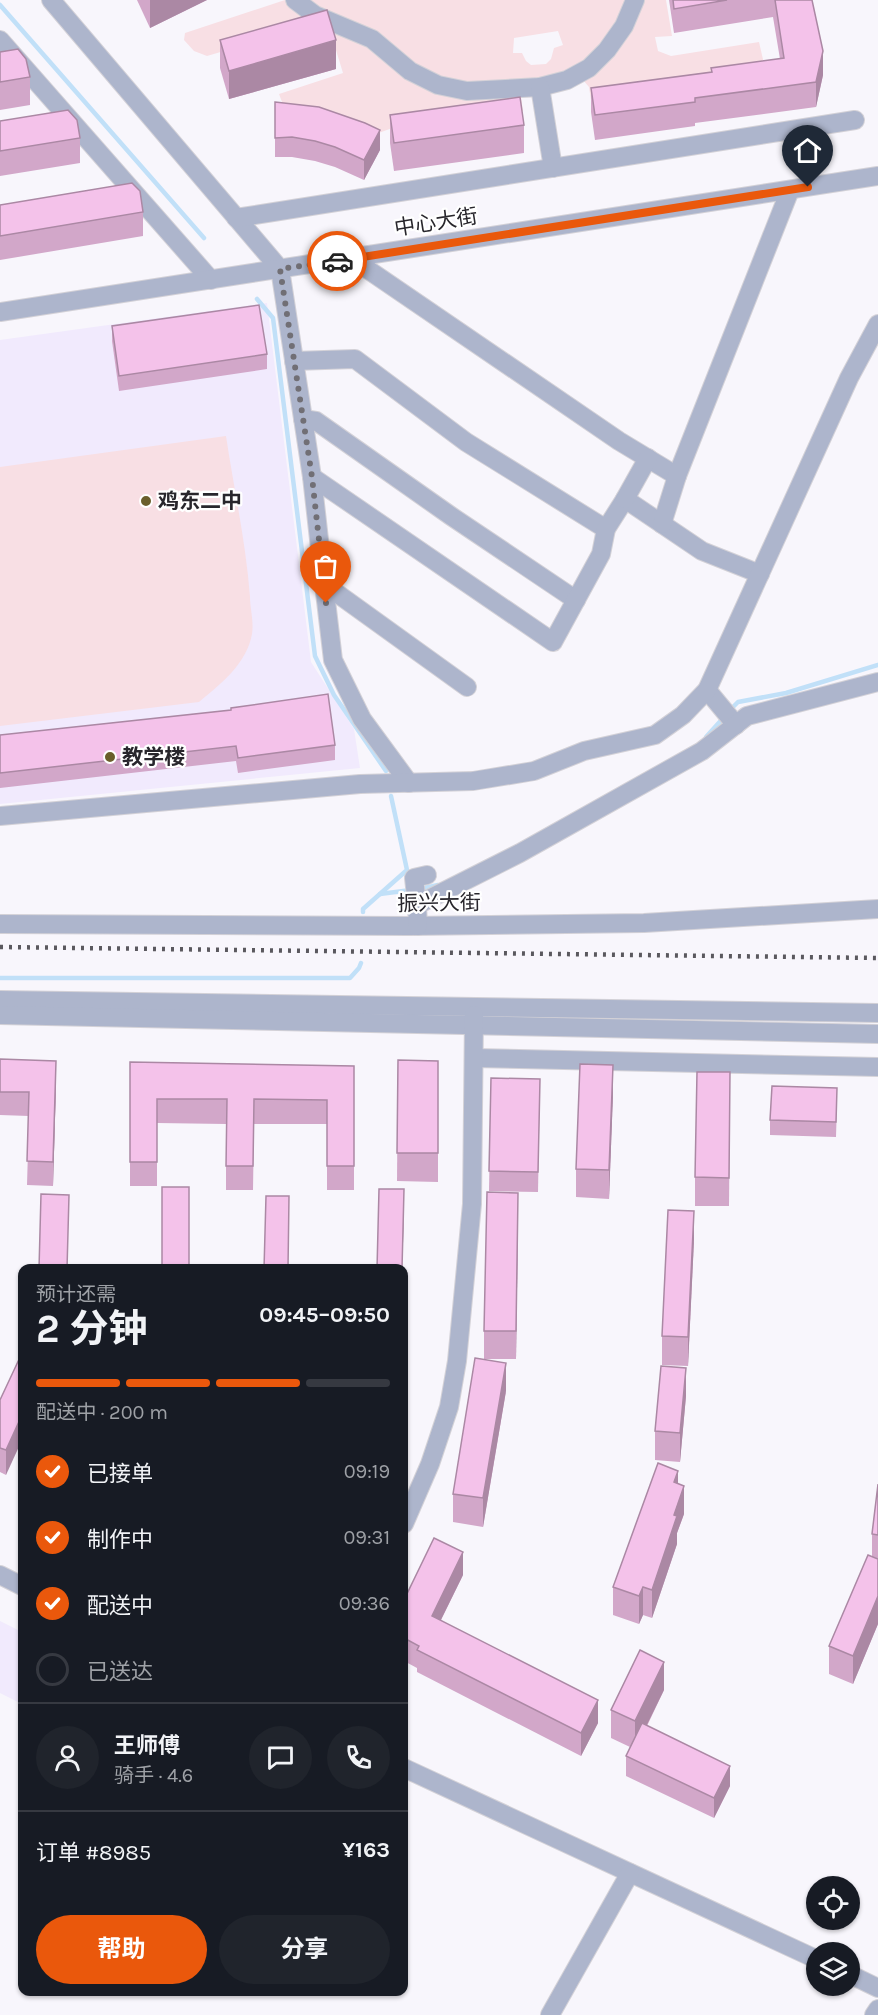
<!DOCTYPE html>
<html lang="zh">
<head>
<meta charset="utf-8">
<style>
	body { margin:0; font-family:Karla,"Noto Sans SC",sans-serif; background:#20242c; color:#f1f3f6; height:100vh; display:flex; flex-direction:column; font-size:22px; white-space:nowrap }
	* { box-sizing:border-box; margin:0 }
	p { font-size:20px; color:#9ea1a6 }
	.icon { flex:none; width:33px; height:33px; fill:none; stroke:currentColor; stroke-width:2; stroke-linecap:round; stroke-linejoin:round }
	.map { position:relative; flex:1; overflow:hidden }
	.drawer { position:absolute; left:18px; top:1264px; width:390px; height:732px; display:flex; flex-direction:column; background:#171b24; border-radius:12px; box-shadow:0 2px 4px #0004 }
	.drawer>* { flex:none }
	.buttons { position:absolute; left:806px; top:1876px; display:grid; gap:12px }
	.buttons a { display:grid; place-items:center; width:54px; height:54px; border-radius:50%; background:#171b24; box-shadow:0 2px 4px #0004; font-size:30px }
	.pin { position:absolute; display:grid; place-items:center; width:51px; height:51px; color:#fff; margin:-62px -26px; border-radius:50% 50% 50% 0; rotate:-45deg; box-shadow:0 0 6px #0007 }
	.pin .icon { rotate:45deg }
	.courier { position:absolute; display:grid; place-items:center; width:60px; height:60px; margin:-30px; border:4px solid #ea580c; border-radius:50%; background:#fff; color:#222; box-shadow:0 2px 8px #0007 }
	.head em { font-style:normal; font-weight:700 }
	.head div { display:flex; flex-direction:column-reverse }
	.head { display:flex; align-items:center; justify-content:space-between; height:102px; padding:0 18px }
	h1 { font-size:39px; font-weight:700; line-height:45px }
	.bar { display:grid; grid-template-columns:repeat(4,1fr); gap:9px 6px; align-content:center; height:72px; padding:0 18px }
	.bar i { height:8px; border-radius:4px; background:#363941 }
	.bar .on { background:#ea580c }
	.bar p { grid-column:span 4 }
	.line { display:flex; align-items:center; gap:15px; padding:0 18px; border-top:2px solid #363941 }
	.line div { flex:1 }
	.round { display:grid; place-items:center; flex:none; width:63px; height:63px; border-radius:32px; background:#20242c }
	ol { padding:0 18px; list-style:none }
	li { display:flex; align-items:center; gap:18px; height:66px }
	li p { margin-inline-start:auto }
	li .icon { padding:6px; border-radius:50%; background:#ea580c; color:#fff; stroke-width:4 }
	li:last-child { color:#9ea1a6 }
	li i { width:33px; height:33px; border:3px solid #363941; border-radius:50% }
	.primary-button { display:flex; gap:12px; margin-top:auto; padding:12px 18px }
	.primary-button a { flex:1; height:69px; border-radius:36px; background:#ea580c; color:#fff; font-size:24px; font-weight:700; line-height:69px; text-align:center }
	.primary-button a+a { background:#20242c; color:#f1f3f6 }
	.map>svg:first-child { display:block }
</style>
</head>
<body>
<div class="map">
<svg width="878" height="2015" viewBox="0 0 878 2015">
	<rect width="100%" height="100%" fill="#f8f6fc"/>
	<!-- built -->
	<g fill="#f1eafd">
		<path d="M267,303l44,359 43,67 6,39 -360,36v-464z"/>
		<path d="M0,1621l22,11v72l-22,-11z"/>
	</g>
	<!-- green -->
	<g fill="#f8dfe4" fill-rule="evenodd">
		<path d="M285,0h381l6,36 -17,1 3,14 13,5 88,-14 6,26 -174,32 -2,-13 -6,-7 -64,3 4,28 -128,16 -19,7 -88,-16 -9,-24 64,-21 -11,-36 -27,-10 -98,29 -13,-5 -10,-11 1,-7zM558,31l5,14 -9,3 -3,11 -5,5 -15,1 -5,-4 -4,-8h-9l1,-15z"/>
		<path d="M226,436c8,53 20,107 24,161 0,11 4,25 2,37 -5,29 -31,50 -53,68l-199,24v-259z"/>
	</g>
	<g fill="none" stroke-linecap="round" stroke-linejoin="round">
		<!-- stream -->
		<g stroke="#c1e0f8" stroke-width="4.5">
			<path d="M0,5l204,233"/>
			<path d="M257,299l16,19 42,338 19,39 52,76"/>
			<path d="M730,710l8,-8 48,-9 92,-28"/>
			<path d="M706,737l19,-21"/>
			<path d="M420,889l18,-4"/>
			<path d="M380,894l31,-4"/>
			<path d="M363,912v-3l44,-39 -16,-74"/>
			<path d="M0,978h350l9,-10 2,-5"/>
		</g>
		<defs>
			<g id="minor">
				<path d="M51,0l229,269 32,208 12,107 143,103"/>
				<path d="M295,0l20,15 57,24 38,32 28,14 29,6 73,-4 27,-7 22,-12 18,-18 17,-24 11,-26"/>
				<path d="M0,40l211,240"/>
				<path d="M540,87l13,81"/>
				<path d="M236,218l619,-98"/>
				<path d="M351,258l268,183 58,35"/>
				<path d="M0,312l878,-136"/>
				<path d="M294,361l61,-2 111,83 140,87"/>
				<path d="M303,419l13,2 135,95 125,84"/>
				<path d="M312,477l241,165 48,-88 5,-25 19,-30 77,52 58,23"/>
				<path d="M625,499l23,-41"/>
				<path d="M662,524l15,-48 113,-286"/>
				<path d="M324,584l9,76 29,59 47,64"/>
				<path d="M707,690l29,35"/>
				<path d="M0,816l360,-32 113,-3 61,-10 50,-20 71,-16 28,-20 24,-25 142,-312 29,-54"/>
				<path d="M417,905l-3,-27 13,-3"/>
				<path d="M0,924l409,2 235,-3 234,-14"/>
				<path d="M418,926l-1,-21 103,-52 182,-102 45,-35 131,-34"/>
				<path d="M0,1000l878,13"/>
				<path d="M0,1015l878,19"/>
				<path d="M474,1058l404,9"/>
				<path d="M404,1524l26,-60 19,-57 8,-46 15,-157 2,-189"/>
				<path d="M0,1575l22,11"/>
				<path d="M404,1768l412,191"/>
				<path d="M849,1974l29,14"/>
				<path d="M550,2015l80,-142"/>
				<path d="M874,2015l4,-6"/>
			</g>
		</defs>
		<!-- minor casing -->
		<use href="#minor" stroke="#d3d1d7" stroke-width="20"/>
		<!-- minor -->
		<use href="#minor" stroke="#adb5cc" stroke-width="18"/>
		<!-- rail -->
		<path stroke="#5a585e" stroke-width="4.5" stroke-dasharray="3 6" stroke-linecap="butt" d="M0,947l878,11"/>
	</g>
	<!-- wall -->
	<g fill="#d2a7c9">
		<path d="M137,0h70l-57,28z"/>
		<path d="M669,0h143l11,75 -7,32 -121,16v3l-100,14 -4,-28v-24l120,-16 69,-13 -7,-42 -99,16z"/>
		<path d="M220,40l116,29 -107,30 -9,-31z"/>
		<path d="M0,52l30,25v28l-30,5z"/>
		<path d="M275,102l105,48 -16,30 -29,-13 -20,-6 -23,-4h-17z"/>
		<path d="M390,115l134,10v28l-130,18 -4,-28z"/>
		<path d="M0,121l80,17v25l-80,13z"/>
		<path d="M0,205l143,7v24l-143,24z"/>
		<path d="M112,326l155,28v15l-148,22 -7,-50z"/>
		<path d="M0,735l335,10v15l-97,13 -2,-12 -236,27z"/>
		<path d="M0,1059l56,25 -3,102 -26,-1 2,-69 -29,-1z"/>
		<path d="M398,1060l40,1v121l-41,-1z"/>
		<path d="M130,1062l224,4v124h-27v-66h-73l-1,66h-27v-66l-69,-1v63h-27z"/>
		<path d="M491,1078l49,1 -2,113 -49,-1z"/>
		<path d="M613,1094l-4,105 -33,-2v-28z"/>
		<path d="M730,1100l-1,106h-34v-29z"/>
		<path d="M837,1103l-1,34 -66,-2v-15z"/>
		<path d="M518,1221l-2,138h-32v-28z"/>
		<path d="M694,1240l-6,126 -26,-1v-29z"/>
		<path d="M22,1353l-16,122 -6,-3v-72z"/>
		<path d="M506,1391l-23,136 -30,-5v-28z"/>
		<path d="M686,1396l-6,66 -25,-2v-29z"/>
		<path d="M678,1483l6,31 -7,19v11l-25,74 -9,-3 -4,9 -26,-9v-28z"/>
		<path d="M878,1484v140l-25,60 -24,-10v-28l43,-89v-23z"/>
		<path d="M463,1575l-22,45 157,103 -17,33 -164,-84v-4l-13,-7v-61z"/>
		<path d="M664,1690l-17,36 83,60 -16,32 -88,-42v-20l4,-9 -19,-9v-28z"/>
	</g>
	<!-- shaded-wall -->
	<g fill="#ab88a4">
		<path d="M150,0h57l-57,28z"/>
		<path d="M336,40v29l-107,30v-28z"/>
		<path d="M823,51v24l-7,32v-25z"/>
		<path d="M380,130v20l-16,30v-20z"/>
		<path d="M56,1061v23l-3,102v-24z"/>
		<path d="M613,1065v29l-4,105v-29z"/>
		<path d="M404,1189v29l-2,51z"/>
		<path d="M518,1193v28l-2,138v-28z"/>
		<path d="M694,1211v29l-6,126v-29z"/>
		<path d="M506,1363v28l-23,136v-29z"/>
		<path d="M686,1368v28l-6,66v-29z"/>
		<path d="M22,1415v25l-16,35v-25z"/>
		<path d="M678,1471v28l-4,-17z"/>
		<path d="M684,1486v28l-7,19v11l-25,74v-28l22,-75z"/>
		<path d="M463,1552v23l-31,63v-22z"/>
		<path d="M643,1587v28l-4,9v-28z"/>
		<path d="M878,1596v28l-25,60v-28z"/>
		<path d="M664,1662v28l-29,59v-28z"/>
		<path d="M598,1700v23l-17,33v-23z"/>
		<path d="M730,1766v20l-16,32v-20z"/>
	</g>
	<!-- building -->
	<g fill="#f4c2ea" stroke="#ab88a4" stroke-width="1.5">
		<path d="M673,0h54l-53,9z"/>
		<path d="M775,0h37l11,51 -7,31 -121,16v4l-100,13 -4,-27 121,-16 -1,-4 73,-10z"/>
		<path d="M327,10l9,30 -107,31 -9,-31z"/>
		<path d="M18,49l8,10 4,18 -30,5v-30z"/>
		<path d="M520,97l4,28 -130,18 -4,-28z"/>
		<path d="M275,102l44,5 46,16 15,7 -16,30 -29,-13 -20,-6 -23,-4 -17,1z"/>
		<path d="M68,110l9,10 3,18 -80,13v-30z"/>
		<path d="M132,183l8,8 3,21 -143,24v-31z"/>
		<path d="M259,305l8,49 -148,22 -7,-50z"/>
		<path d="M328,694l7,51 -97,13 -2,-12 -236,27v-38l231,-25v-2z"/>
		<path d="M0,1059l56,2 -3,101 -26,-1 2,-69h-29z"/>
		<path d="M398,1060l40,1v92h-41z"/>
		<path d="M130,1062l224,4v100h-27v-66l-73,-1 -1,67h-27l1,-67h-70v63h-27z"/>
		<path d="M580,1064l33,1 -4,105 -33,-1z"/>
		<path d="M697,1072h33l-1,106 -34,-1z"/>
		<path d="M491,1078l49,1 -2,93 -49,-1z"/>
		<path d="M772,1086l65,2 -1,34 -66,-2z"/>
		<rect x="162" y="1187" width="27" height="82"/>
		<path d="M379,1189h25l-2,80h-25z"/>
		<path d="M487,1192l31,1 -2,138h-32z"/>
		<path d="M41,1194l28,1 -2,74h-28z"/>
		<path d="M266,1196h23l-1,73h-24z"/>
		<path d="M668,1210l26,1 -6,126 -26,-1z"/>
		<path d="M22,1353v62l-16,35 -6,-2v-48z"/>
		<path d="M475,1358l31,5 -23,135 -30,-4z"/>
		<path d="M661,1366l25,2 -6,65 -25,-2z"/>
		<path d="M658,1463l20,8 -4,11 10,4 -10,29 3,1 -25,74 -9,-3 -4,9 -26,-9z"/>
		<path d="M878,1484v51l-6,-1z"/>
		<path d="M434,1538l29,14 -31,64 166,84 -17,33 -164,-83 2,-4 -15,-8v-38z"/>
		<path d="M868,1555l10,4v37l-25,60 -24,-10z"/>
		<path d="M640,1650l24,12 -29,59 -24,-11z"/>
		<path d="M642,1723l88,43 -16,32 -88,-42z"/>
	</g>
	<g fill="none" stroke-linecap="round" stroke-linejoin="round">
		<!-- done -->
		<path stroke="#716f75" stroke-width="6" stroke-dasharray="0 10.8" d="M326,603l-14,-126 -32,-208 57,-8"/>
		<!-- route -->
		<path stroke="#ea580c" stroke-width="8" d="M337,261l471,-74"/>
	</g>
	<!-- markers -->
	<g fill="#6a5e2b" stroke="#fff" stroke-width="2">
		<circle cx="146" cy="501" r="6"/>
		<circle cx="110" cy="757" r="6"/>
	</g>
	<g text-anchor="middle" stroke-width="4.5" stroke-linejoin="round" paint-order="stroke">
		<!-- street labels -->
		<g font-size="21" fill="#28262c" stroke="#fff">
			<text transform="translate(436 222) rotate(-9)" y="7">中心大街</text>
			<text transform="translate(439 903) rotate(-1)" y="7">振兴大街</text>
		</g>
		<!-- poi labels -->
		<g font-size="21" font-weight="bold" fill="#28262c" stroke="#fff" text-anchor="start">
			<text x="158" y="508">鸡东二中</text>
			<text x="122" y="764">教学楼</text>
		</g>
	</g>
</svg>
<div class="buttons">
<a><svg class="icon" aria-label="locate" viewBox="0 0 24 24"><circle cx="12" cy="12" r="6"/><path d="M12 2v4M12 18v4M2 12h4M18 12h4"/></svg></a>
<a><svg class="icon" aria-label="layers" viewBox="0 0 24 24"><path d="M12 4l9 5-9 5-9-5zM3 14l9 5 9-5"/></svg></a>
</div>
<div class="pin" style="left:326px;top:603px;background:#ea580c"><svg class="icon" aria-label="bag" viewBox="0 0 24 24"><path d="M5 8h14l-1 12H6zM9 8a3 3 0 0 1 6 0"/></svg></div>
<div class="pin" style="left:808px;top:187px;background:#1f2937"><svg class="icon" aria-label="home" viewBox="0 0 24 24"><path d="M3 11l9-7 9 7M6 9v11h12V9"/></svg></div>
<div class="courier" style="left:337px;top:261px"><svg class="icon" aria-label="car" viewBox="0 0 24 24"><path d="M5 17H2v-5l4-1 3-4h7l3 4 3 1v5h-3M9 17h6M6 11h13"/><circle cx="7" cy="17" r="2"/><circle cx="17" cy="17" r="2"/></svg></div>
<section class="drawer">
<div class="head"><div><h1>2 分钟</h1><p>预计还需</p></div><em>09:45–09:50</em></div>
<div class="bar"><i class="on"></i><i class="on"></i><i class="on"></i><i></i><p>配送中 · 200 m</p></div>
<ol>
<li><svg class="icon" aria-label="check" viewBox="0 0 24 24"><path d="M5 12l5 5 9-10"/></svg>已接单<p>09:19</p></li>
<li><svg class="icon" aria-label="check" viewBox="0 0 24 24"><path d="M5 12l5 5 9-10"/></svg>制作中<p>09:31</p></li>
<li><svg class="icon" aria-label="check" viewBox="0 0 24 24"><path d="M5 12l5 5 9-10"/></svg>配送中<p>09:36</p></li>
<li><i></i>已送达</li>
</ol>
<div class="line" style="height:108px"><a class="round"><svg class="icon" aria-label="person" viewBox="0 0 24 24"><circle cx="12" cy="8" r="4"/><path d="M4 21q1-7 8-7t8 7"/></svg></a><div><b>王师傅</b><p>骑手 · 4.6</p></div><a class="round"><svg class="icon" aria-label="chat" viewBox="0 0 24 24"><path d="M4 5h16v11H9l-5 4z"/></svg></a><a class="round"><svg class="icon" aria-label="phone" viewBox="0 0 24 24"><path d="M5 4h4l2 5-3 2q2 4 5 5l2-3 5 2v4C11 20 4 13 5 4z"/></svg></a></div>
<div class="line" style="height:78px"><div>订单 #8985</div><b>¥163</b></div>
<div class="primary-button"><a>帮助</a><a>分享</a></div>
</section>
</div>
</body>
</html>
